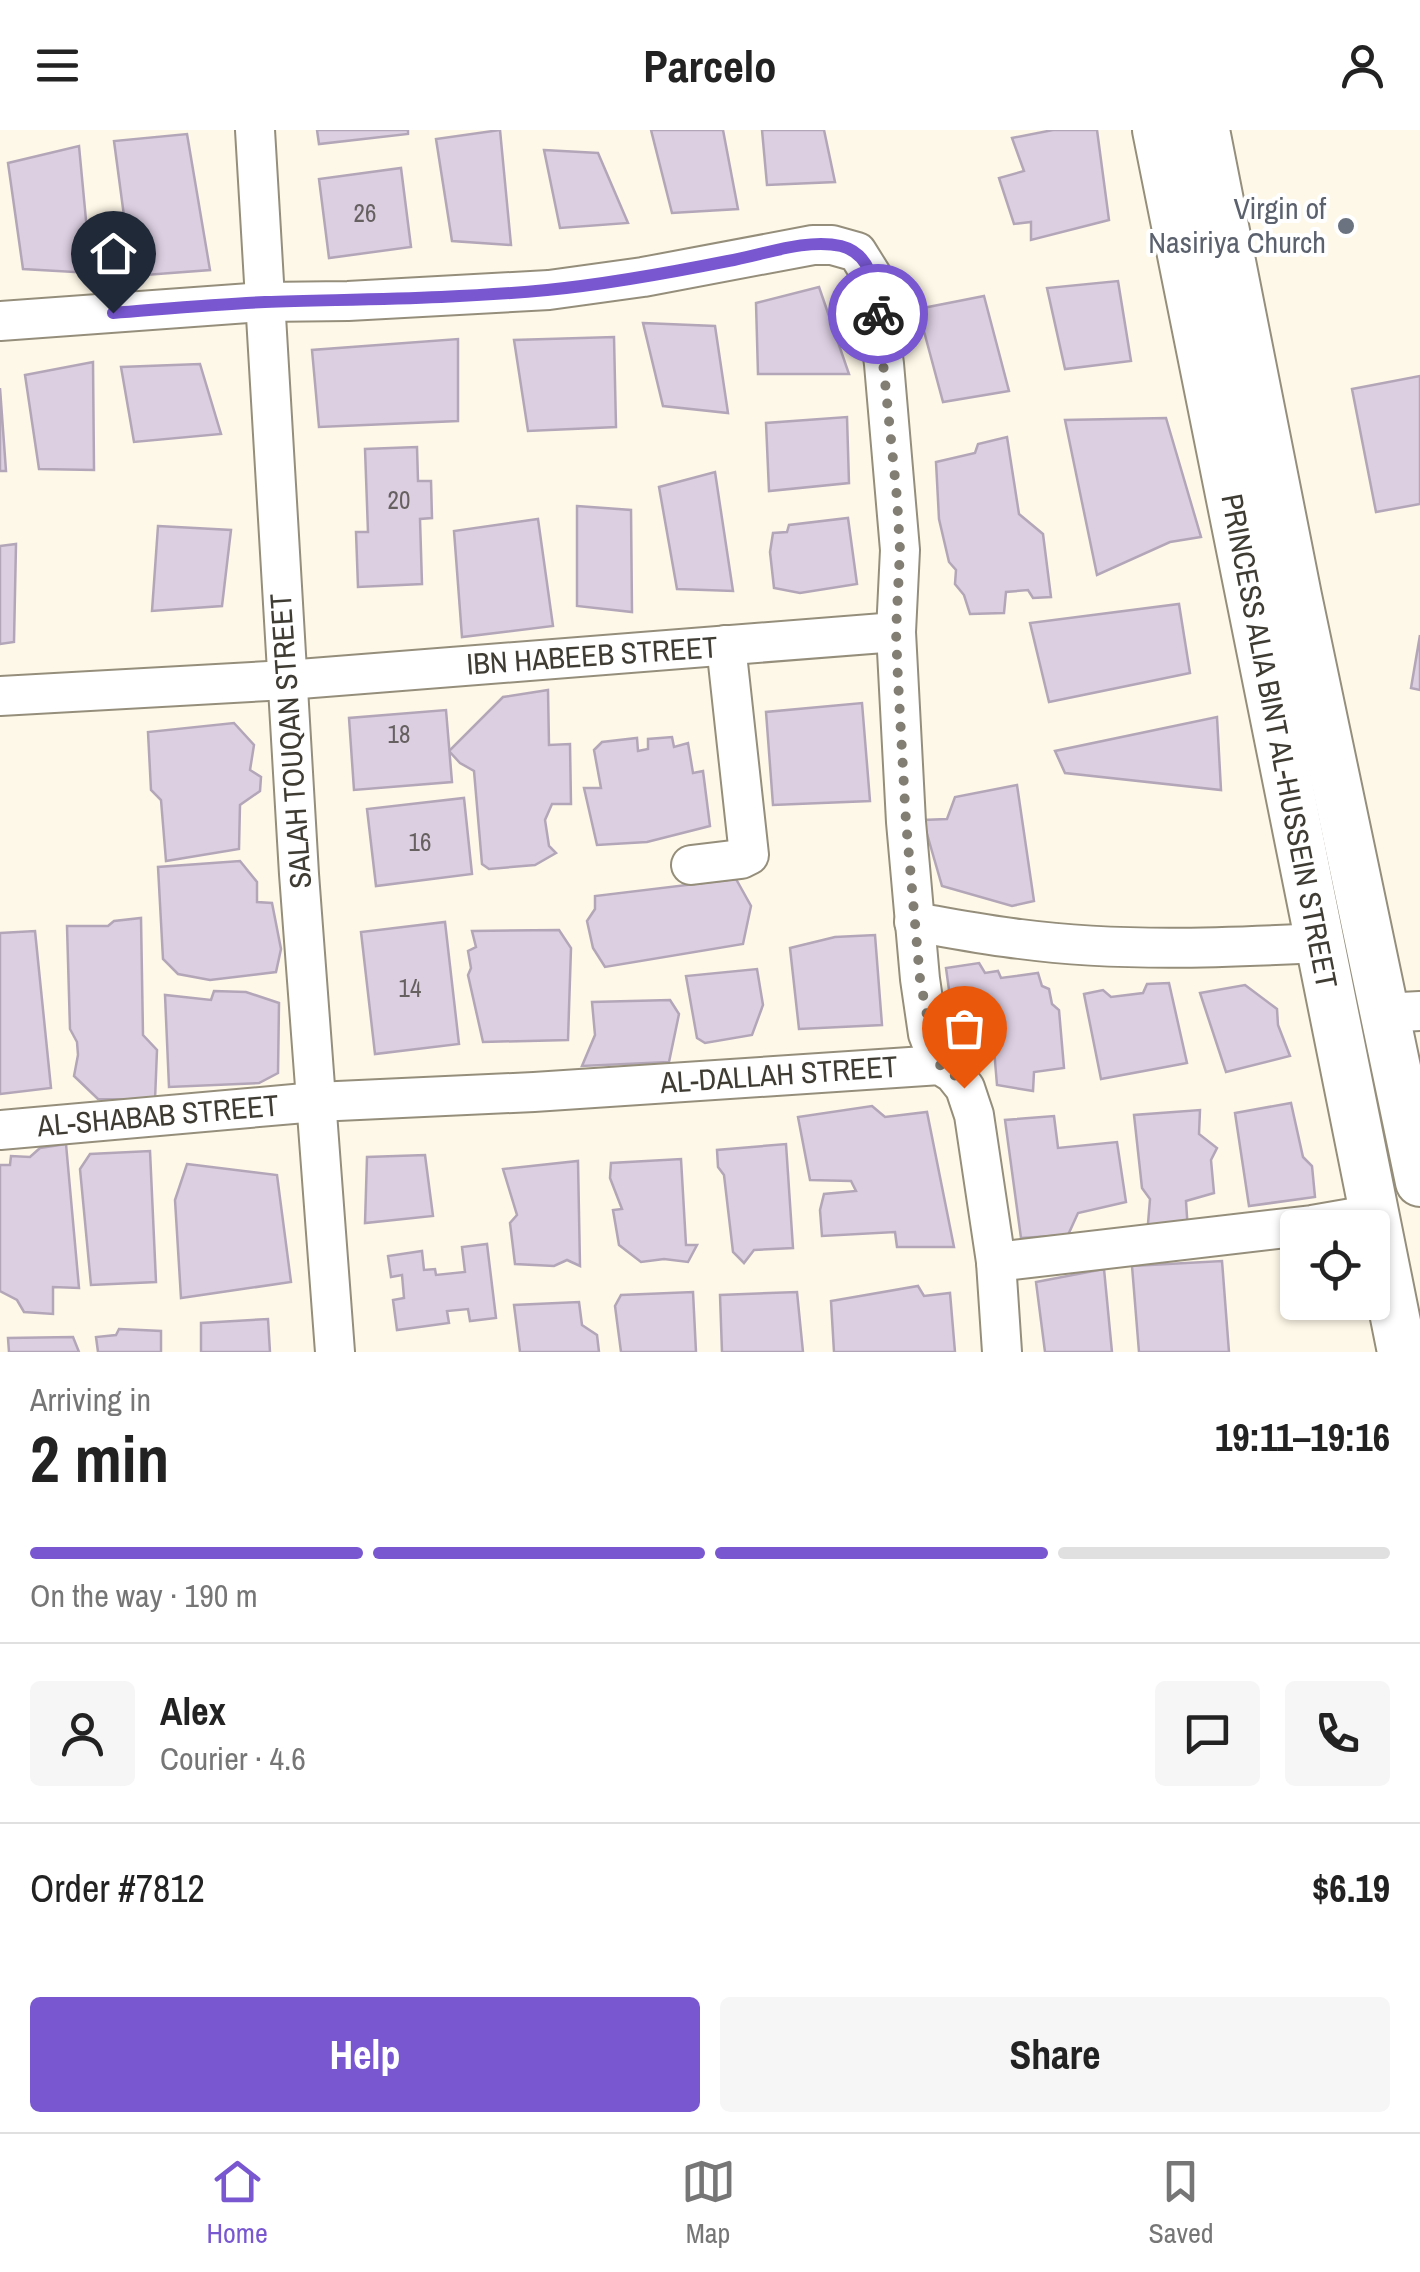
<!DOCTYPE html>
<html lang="en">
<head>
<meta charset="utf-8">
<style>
	body { margin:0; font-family:"Archivo Narrow",sans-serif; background:#f6f6f6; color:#222; height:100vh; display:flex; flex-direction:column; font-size:38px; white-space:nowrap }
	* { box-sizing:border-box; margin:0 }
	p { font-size:32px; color:#767676 }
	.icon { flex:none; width:55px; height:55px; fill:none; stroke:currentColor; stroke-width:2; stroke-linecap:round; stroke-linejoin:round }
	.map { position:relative; height:1222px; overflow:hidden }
	.details { display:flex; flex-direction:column; background:#fff; flex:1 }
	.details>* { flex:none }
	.tools { position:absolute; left:1280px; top:1080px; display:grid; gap:20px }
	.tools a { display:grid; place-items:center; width:110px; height:110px; border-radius:10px; background:#fff; box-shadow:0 2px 8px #0004; font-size:50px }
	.pin { position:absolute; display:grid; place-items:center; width:85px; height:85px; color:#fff; margin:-102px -42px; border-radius:50% 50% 50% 0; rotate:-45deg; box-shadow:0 0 10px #0007 }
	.pin .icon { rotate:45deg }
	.courier { position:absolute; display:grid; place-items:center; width:100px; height:100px; margin:-50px; border:8px solid #7857d1; border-radius:50%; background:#fff; color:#222; box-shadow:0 2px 12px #0007 }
	.head em { font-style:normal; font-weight:800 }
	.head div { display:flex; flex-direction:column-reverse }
	.head { display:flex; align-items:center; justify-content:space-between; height:170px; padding:0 30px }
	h1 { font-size:65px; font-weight:800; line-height:75px }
	.bar { display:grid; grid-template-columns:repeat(4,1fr); gap:15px 10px; align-content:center; height:120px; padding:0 30px }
	.bar i { height:12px; border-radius:8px; background:#e0e0e0 }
	.bar .current { background:#7857d1 }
	.bar p { grid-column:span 4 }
	.line { display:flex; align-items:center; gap:25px; padding:0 30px; border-top:2px solid #e0e0e0 }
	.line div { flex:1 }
	.round { display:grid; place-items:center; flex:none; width:105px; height:105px; border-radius:10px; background:#f6f6f6 }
	.cta { display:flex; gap:20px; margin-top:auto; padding:20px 30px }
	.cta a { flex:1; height:115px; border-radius:10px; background:#7857d1; color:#fff; font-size:40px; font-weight:800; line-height:115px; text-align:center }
	.cta a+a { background:#f6f6f6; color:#222 }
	header { display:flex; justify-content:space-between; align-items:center; height:130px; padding:0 30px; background:#fff; font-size:45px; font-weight:800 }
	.dock { display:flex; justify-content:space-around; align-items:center; height:140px; border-top:2px solid #e0e0e0; background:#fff; font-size:28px; color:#767676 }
	.dock a { display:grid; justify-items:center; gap:5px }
	.dock .current { color:#7857d1 }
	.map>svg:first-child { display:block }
</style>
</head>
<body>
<header><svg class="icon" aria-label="menu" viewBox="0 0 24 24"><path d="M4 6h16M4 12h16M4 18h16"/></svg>Parcelo<svg class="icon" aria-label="person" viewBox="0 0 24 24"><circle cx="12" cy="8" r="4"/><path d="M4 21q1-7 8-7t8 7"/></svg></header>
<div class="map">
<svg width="1420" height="1222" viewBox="0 0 1420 1222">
	<rect width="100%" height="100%" fill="#fef8e8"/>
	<!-- building -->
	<g fill="#dccfe2" stroke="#b3a6b8" stroke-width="2.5">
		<path d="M317,0h91v4l-89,10z"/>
		<path d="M500,0l11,115 -59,-4 -16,-102z"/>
		<path d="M651,0h72l15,79 -66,4z"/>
		<path d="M762,0h62l11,52 -68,3z"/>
		<path d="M1053,0h44l12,90 -78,20v-18l-17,2 -15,-46 25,-7 -12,-33z"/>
		<path d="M187,4l23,136 -78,6 -18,-135z"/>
		<path d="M79,16l12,127 -68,-4 -15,-106z"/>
		<path d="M544,20l54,3 30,70 -68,5z"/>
		<path d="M401,38l10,79 -82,11 -10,-79z"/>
		<path d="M1118,151l13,80 -66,8 -18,-81z"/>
		<path d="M819,157l30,87h-91l-2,-71z"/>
		<path d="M984,166l25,95 -66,11 -25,-93z"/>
		<path d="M643,193l72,3 13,87 -65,-7z"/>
		<path d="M614,207l2,90 -88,4 -14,-91z"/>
		<path d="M458,209v82l-139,6 -7,-77z"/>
		<path d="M93,232l1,108 -55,-1 -14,-94z"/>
		<path d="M200,234l21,70 -87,8 -13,-75z"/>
		<path d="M1420,246v128l-44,8 -24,-123z"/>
		<path d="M0,258l6,83h-6z"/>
		<path d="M847,287l2,66 -80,8 -3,-68z"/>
		<path d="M1166,288l35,119 -31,5 -73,33 -32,-155z"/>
		<path d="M1007,307l12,77 24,20 8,63 -18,1 -5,-8 -22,2 -2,21 -34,1 -6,-19 -9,-11 1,-14 -7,-8 -10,-43 -3,-57 39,-9 3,-9z"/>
		<path d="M417,317l1,34h13l1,37 -12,1 2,65 -64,3 -2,-55h12l-3,-83z"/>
		<path d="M715,342l18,119 -56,-2 -18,-102z"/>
		<path d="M577,376l54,4 1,102 -55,-6z"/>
		<path d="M848,388l9,66 -57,9 -26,-5 -4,-36 3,-19 14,-1 2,-7z"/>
		<path d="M538,389l15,107 -91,11 -8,-106z"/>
		<path d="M158,396l73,4 -9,76 -70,5z"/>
		<path d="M16,414l-2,98 -14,2v-98z"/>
		<path d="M1179,474l11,69 -141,29 -19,-79z"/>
		<path d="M1420,505v55l-9,-2z"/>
		<path d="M548,560l1,55 21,-1 1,60h-19l-7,16 4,26 7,7 -21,12 -46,4 -7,-5 -8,-93 -14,-8 -11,-12 54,-54z"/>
		<path d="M862,573l8,98 -97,4 -7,-93z"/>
		<path d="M446,580l6,72 -98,8 -5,-72z"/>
		<path d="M1217,587l4,73 -156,-17 -10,-22z"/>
		<path d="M234,593l20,22 -4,25 11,7 -1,14 -20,14 -1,44 -73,12 -5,-61 -10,-10 -3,-58z"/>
		<path d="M672,607l2,10 14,-4 5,30 10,-2 7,55 -63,16 -50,3 -13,-57h17l-7,-38 8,-8 35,-4 1,13 10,-2v-10z"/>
		<path d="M1017,655l17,116 -22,5 -70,-20 -19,-66 24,-1 8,-22z"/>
		<path d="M464,668l8,76 -96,12 -9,-77z"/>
		<path d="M240,731l17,21v20l15,1 9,46 -5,23 -66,8 -32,-6 -15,-15 -5,-92z"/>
		<path d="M736,749l15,27 -8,38 -138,23 -12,-19 -6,-27 8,-12v-13z"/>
		<path d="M141,788l2,117 14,15 -2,50 -57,-1 -24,-23 4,-21 -1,-13 -7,-13 -3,-103h41l6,-5z"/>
		<path d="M445,792l14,122 -84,10 -14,-122z"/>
		<path d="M559,800l12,18 -3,92 -85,2 -15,-67 3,-7 -3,-17 8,-4 -4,-16z"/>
		<path d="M35,801l16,157 -51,6v-161z"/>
		<path d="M875,805l7,90 -83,4 -9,-81 45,-11z"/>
		<path d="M979,833l6,10 13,-2 3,7 37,-5 4,13 7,3 3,15 7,6 5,58 -30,4 -1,19 -36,-6 -3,-36 -8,-21 -31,6 -9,-66z"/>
		<path d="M757,839l6,36 -11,30 -47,8 -8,-5 -11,-62z"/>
		<path d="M1169,853l18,80 -86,16 -17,-85 19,-4 8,7 32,-4 4,-9z"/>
		<path d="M1245,855l32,24 1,16 12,31 -64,16 -26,-79z"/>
		<path d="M214,861l32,1 33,11 -1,70 -19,10 -90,4 -4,-92 46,5z"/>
		<path d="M670,870l9,14 -10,48 -87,4 13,-31 -3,-33z"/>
		<path d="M1291,973l12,54 9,9 3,31 -66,9 -14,-93z"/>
		<path d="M872,976l13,11 42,-5 27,135h-57l-2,-15 -73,4 -2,-26 4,-16 32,-3 -5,-10 -41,-1 -12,-63z"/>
		<path d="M1200,980l-1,24 18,14 -6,12 3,33 -28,8 2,31 -41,4 3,-37 -8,-11 -8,-73z"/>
		<path d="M1054,986l4,32 59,-6 9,60 -48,11 -10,22 -47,3 -16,-118z"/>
		<path d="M66,1014l13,144 -26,-1v27l-29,-2 -7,-12 -17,-9v-126h10l1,-9 19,1 10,-9z"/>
		<path d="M786,1014l7,104 -39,2 -10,13 -11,-11 -9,-77 -6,-8 -1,-17z"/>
		<path d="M150,1021l6,131 -65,3 -11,-116 10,-15z"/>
		<path d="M425,1025l8,61 -68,7 2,-66z"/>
		<path d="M681,1029l5,86h11l-9,17 -24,-3 -23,3 -22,-17 -6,-35 9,-1 -12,-31 1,-15z"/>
		<path d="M578,1031l2,105 -13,-6 -13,6 -39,-2 -5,-41 7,-8 -14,-46z"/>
		<path d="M187,1034l90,11 14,107 -110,16 -6,-98z"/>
		<path d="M487,1114l9,74 -26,3 -2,-12 -21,2 2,12 -52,7 -4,-30 11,-2 -2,-23 -11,2 -3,-21 34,-5 2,19 11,-1 1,6 29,-3 -3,-25z"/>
		<path d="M1222,1131l7,91h-90l-7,-86z"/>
		<path d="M1104,1139l8,83h-67l-9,-70z"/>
		<path d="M918,1156l6,10 26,-3 5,59h-121l-3,-51z"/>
		<path d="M693,1162l3,60h-75l-6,-46 6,-11z"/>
		<path d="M797,1162l6,60h-81l-2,-57z"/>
		<path d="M579,1172l3,23 15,10 2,17h-79l-6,-47z"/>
		<path d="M268,1189l2,33h-69v-29z"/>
		<path d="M119,1199l42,2v21h-63l-2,-15 20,-2z"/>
		<path d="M73,1207l6,15h-70l-1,-14z"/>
	</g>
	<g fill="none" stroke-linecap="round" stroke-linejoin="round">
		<defs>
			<g id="minor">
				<path d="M255,0l44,744 36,478"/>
				<path d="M0,191l263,-19 85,-1 201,-11 94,-13 170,-32h19l25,7 15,24 12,88 16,186 -4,82 10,190 14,157 8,55 12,31"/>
				<path d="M0,566l287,-16 609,-48"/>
				<path d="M691,735l50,-6 8,-4 -23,-210"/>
				<path d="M914,792c36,6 71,13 106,17 99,13 200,9 299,4"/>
				<path d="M1383,883l37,-2"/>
				<path d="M0,1000l316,-28 218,-10 406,-27 13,8 12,15 9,27 22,147 6,90"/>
				<path d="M996,1132l316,-37 46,-8 14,-7"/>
			</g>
			<g id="major">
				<path d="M1157,0l245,1222"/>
				<path d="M1205,0l92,466 123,586"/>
			</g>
		</defs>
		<!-- minor casing -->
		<use href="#minor" stroke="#958e7b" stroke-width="42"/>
		<!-- major casing -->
		<use href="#major" stroke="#958e7b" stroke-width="52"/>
		<!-- minor -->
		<use href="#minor" stroke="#fff" stroke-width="38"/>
		<!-- major -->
		<use href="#major" stroke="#fff" stroke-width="48"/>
	</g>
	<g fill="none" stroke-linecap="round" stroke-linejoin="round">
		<!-- done -->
		<path stroke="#827e73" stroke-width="10" stroke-dasharray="0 18" d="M878,184l19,184 3,52 -4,82 2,48 8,142 14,157 14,73 6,13 13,8 11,15"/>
		<!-- route -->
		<path stroke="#7857d1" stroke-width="12" d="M113,183c51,-4 102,-9 152,-11 94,-3 188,-3 282,-12 61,-6 121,-17 181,-29 35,-6 78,-23 113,-15 31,8 34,40 37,68"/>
	</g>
	<!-- markers -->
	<circle fill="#6b7280" stroke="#fff" stroke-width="4" cx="1346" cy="96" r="10"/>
	<g text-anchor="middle" stroke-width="8" stroke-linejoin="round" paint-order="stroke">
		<!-- number labels -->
		<g font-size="25" fill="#666160">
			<text x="365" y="92">26</text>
			<text x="399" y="379">20</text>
			<text x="399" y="613">18</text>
			<text x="420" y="721">16</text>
			<text x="410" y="867">14</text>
		</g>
		<!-- worship labels -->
		<g font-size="30" fill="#5b616d" stroke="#fff" text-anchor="end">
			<text x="1326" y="89">Virgin of<tspan x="1326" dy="34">Nasiriya Church</tspan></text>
		</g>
		<!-- street labels -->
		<g font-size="30" fill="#3f3c34" stroke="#fff">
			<text transform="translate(592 526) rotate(-4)" y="10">IBN HABEEB STREET</text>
			<text transform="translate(291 611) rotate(-94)" y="10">SALAH TOUQAN STREET</text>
			<text transform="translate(1279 611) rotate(79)" y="10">PRINCESS ALIA BINT AL-HUSSEIN STREET</text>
			<text transform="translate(779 945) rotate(-4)" y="10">AL-DALLAH STREET</text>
			<text transform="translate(158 986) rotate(-5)" y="10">AL-SHABAB STREET</text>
		</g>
	</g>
</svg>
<div class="tools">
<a><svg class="icon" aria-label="locate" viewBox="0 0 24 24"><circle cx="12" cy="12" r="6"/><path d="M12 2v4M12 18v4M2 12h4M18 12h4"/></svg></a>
</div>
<div class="pin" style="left:964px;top:958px;background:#ea580c"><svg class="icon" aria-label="bag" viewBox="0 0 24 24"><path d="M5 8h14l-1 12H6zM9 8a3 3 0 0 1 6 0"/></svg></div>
<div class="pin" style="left:113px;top:183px;background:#1f2937"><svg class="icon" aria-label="home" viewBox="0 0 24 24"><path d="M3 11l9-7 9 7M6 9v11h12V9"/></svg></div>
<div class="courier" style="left:878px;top:184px"><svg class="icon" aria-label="bike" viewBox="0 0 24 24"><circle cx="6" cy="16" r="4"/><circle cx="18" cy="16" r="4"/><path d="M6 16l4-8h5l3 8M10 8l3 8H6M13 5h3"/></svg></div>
</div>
<section class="details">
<div class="head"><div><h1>2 min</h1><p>Arriving in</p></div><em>19:11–19:16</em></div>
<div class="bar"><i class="current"></i><i class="current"></i><i class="current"></i><i></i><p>On the way · 190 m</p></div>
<div class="line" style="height:180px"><a class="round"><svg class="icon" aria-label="person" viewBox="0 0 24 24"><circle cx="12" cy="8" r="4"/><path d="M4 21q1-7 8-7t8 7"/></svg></a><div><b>Alex</b><p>Courier · 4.6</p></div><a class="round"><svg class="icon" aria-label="chat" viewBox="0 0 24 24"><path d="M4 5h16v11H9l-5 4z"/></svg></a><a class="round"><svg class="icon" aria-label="phone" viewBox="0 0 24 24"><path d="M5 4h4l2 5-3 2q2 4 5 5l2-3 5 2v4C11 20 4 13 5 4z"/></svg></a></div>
<div class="line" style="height:130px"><div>Order #7812</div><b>$6.19</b></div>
<div class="cta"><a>Help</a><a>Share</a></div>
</section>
<nav class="dock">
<a class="current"><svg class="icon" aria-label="home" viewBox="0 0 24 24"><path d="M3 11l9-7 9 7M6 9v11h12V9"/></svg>Home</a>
<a><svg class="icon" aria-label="map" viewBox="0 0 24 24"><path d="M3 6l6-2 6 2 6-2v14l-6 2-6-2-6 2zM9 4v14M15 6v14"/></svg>Map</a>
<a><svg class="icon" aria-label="saved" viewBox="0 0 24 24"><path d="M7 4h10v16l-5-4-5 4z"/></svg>Saved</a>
</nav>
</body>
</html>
